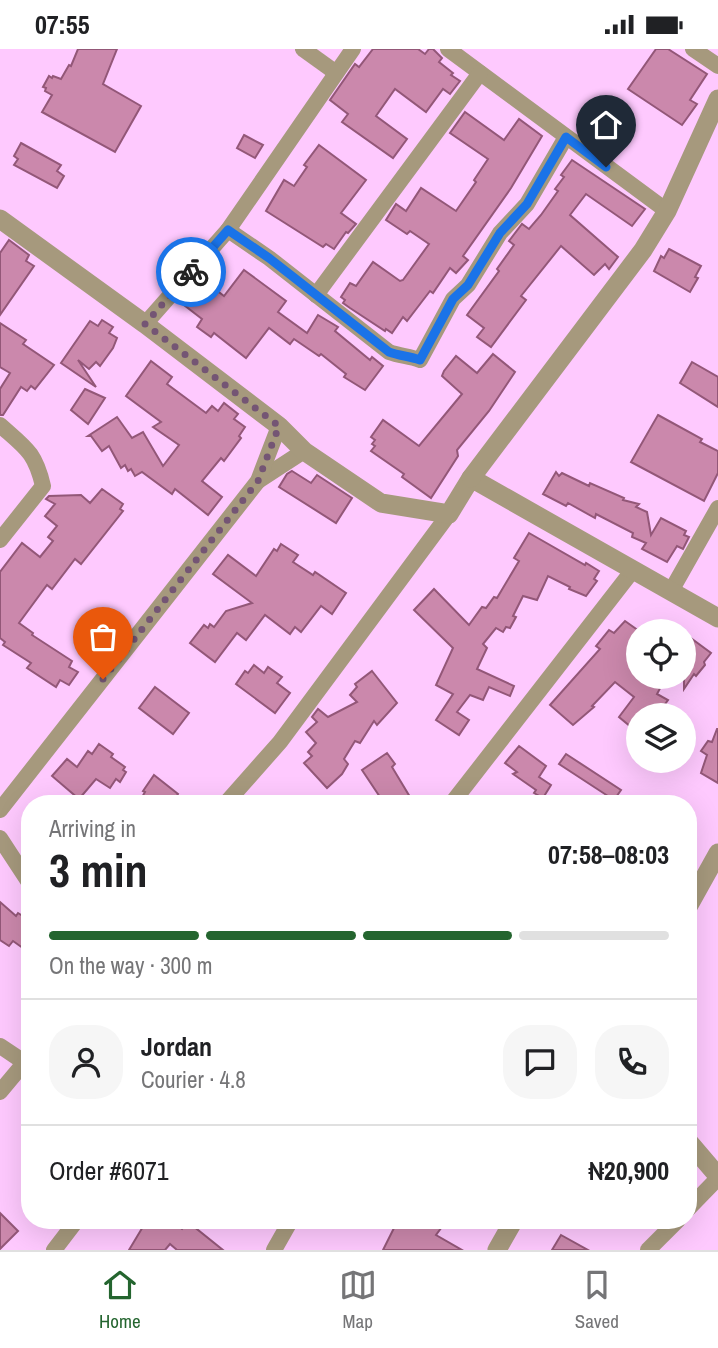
<!DOCTYPE html>
<html lang="en">
<head>
<meta charset="utf-8">
<style>
	body { margin:0; font-family:"Archivo Narrow",sans-serif; background:#f6f6f6; color:#202124; height:100vh; display:flex; flex-direction:column; font-size:26px; white-space:nowrap }
	* { box-sizing:border-box; margin:0 }
	p { font-size:23px; color:#757577 }
	.icon { flex:none; width:38px; height:38px; fill:none; stroke:currentColor; stroke-width:2; stroke-linecap:round; stroke-linejoin:round }
	.map { position:relative; flex:1; overflow:hidden }
	.panel { position:absolute; left:21px; top:746px; width:676px; height:434px; display:flex; flex-direction:column; background:#fff; border-radius:28px; box-shadow:0 7px 28px #0002 }
	.panel>* { flex:none }
	.tools { position:absolute; left:626px; top:570px; display:grid; gap:14px }
	.tools a { display:grid; place-items:center; width:70px; height:70px; border-radius:50%; background:#fff; box-shadow:0 7px 28px #0002; font-size:35px }
	.pin { position:absolute; display:grid; place-items:center; width:60px; height:60px; color:#fff; margin:-72px -30px; border-radius:50% 50% 50% 0; rotate:-45deg; box-shadow:0 0 7px #0007 }
	.pin .icon { rotate:45deg }
	.courier { position:absolute; display:grid; place-items:center; width:70px; height:70px; margin:-35px; border:5px solid #1a73e8; border-radius:50%; background:#fff; color:#222; box-shadow:0 2px 9px #0007 }
	.headline em { font-style:normal; font-weight:800 }
	.headline div { display:flex; flex-direction:column-reverse }
	.headline { display:flex; align-items:center; justify-content:space-between; height:119px; padding:0 28px }
	h1 { font-size:46px; font-weight:800; line-height:52px }
	.bar { display:grid; grid-template-columns:repeat(4,1fr); gap:10px 7px; align-content:center; height:84px; padding:0 28px }
	.bar i { height:9px; border-radius:5px; background:#e0e0e0 }
	.bar .current { background:#24652f }
	.bar p { grid-column:span 4 }
	.line { display:flex; align-items:center; gap:18px; padding:0 28px; border-top:2px solid #e0e0e0 }
	.line div { flex:1 }
	.round { display:grid; place-items:center; flex:none; width:74px; height:74px; border-radius:28px; background:#f6f6f6 }
	.status { display:flex; justify-content:space-between; align-items:center; height:49px; padding:0 35px; background:#fff; direction:ltr }
	.status svg { height:19px; fill:currentColor }
	.menu { display:flex; justify-content:space-around; align-items:center; height:98px; border-top:2px solid #e0e0e0; background:#fff; font-size:19px; color:#757577 }
	.menu a { display:grid; justify-items:center; gap:4px }
	.menu .current { color:#24652f }
	.map>svg:first-child { display:block }
</style>
</head>
<body>
<div class="status"><b>07:55</b><svg viewBox="0 0 49 12"><path d="M0 12V9h3v3zM5 12V6h3v6zM10 12V3h3v9zM15 12V0h3v12zM26 1h20v11H26zM47 4h2v5h-2z"/></svg></div>
<div class="map">
<svg width="718" height="1201" viewBox="0 0 718 1201">
	<rect width="100%" height="100%" fill="#fec9fe"/>
	<!-- building -->
	<g fill="#cb88ac" stroke="#935778" stroke-width="2">
		<path d="M78,0h39l-14,35 38,22 -26,46 -73,-40 10,-17 -7,-4 1,-3 -3,-1 6,-11 3,2 1,-2 8,3 8,-14 2,1z"/>
		<path d="M373,0h45l7,5 4,-5h4l9,9 -3,4 14,11 -2,2 9,6 -10,13 -7,-5 -17,23 -31,-23 -19,27 31,23 -14,19 -51,-36 6,-8 -18,-14 25,-36 4,3z"/>
		<path d="M656,0h12l39,25 -17,26 7,4 -15,21 -54,-36z"/>
		<path d="M465,63l39,28 15,-21 23,17 -31,52 -48,68 5,4 -12,13 -6,-5 -17,25 -3,-2 -23,30 -4,-4 -11,16 -6,-4 -1,2 -35,-23 -7,-5 2,-3 -4,-3 9,-14 6,3 17,-24 27,19 3,-1 26,-36 -19,-13 -3,3 -21,-14 10,-16 10,7 15,-23 35,23 20,-29 -2,-2 14,-21 -38,-26z"/>
		<path d="M244,86l19,10 -8,13 -18,-10z"/>
		<path d="M21,94l40,22 -4,6 7,5 -7,12 -43,-23 4,-6 -4,-3z"/>
		<path d="M319,96l47,35 -25,33 15,11 -8,9 -2,-1 -12,17 -8,-5 -3,3 -57,-36 18,-31 10,6 13,-19 -3,-2z"/>
		<path d="M572,111l73,49 -13,17 -46,-32 -16,21 48,42 -9,12 -4,-5 -11,11 -33,-29 -40,50 5,4 -35,47 -14,-10 7,-9 -17,-13 32,-44 -2,-2 17,-24 -5,-4 13,-17 7,5 12,-14 17,-24 -3,-2 9,-12 -3,-2z"/>
		<path d="M9,191l20,15 -3,6 8,5 -34,49v-62z"/>
		<path d="M669,200l32,17 -6,11 3,1 -8,14 -36,-21 7,-15 3,2z"/>
		<path d="M244,221l42,31 -8,11 29,21 11,-18 20,12 -3,4 35,29 2,-3 11,9 -18,24 -21,-13 2,-3 -25,-20 -2,2 -25,-17 -4,5 -21,-16 -23,30 -32,-25 -3,4 -14,-10 5,-8 -18,-14 3,-4 -3,-2 9,-10 1,1 8,-11 22,17z"/>
		<path d="M102,271l11,7 -4,6 8,5 -4,10 -13,18 -4,-4 -7,7 -11,-9 18,27 -35,-24 29,-42 8,5z"/>
		<path d="M0,274l26,17 -3,4 31,21 -19,24 -4,-3 -4,5 -6,-4 -18,28h-3v-26l10,-16 -10,-6z"/>
		<path d="M493,305l22,18 -26,39 -32,39 1,6 -27,42 -29,-21 2,-3 -33,-23 4,-5 -3,-2 3,-4 -4,-3 12,-17 36,26 43,-52 -20,-18 2,-5 12,-15 21,17z"/>
		<path d="M151,312l21,16 -5,7 39,29 6,-7 6,5 6,-8 14,11 -4,5 11,8 -6,9 2,2 -17,23 -3,-3 -19,23 20,16 -14,18 -33,-26 -3,5 -30,-22 -7,4 -4,-7 -3,2 -3,-6 -4,3 -12,-22 -7,5 -11,-15h-3l29,-19 15,21 11,-6 20,34 16,-21 -26,-18 8,-5 -35,-26z"/>
		<path d="M692,313l26,15v30l-38,-24z"/>
		<path d="M85,340l20,9 -17,26 -17,-14z"/>
		<path d="M658,366l44,24 -2,3 18,9v22l-14,28 -73,-39z"/>
		<path d="M292,422l19,12 6,-8 35,23 -16,25 -57,-36 8,-13z"/>
		<path d="M556,423l3,4 3,-3 27,13 1,-3 34,15 -1,2 16,4 -3,3 11,5 4,23 10,-17 25,13 -2,4 5,2 -6,12 -6,-3 -10,16 -25,-13 4,-6 -14,-6 1,-4 -37,-19 -1,4 -27,-15 -2,3 -23,-12z"/>
		<path d="M102,440l21,15 -3,5 3,2 -42,53 -6,-5 -23,30 -5,-4 -28,38 14,10 -1,2 40,26 -3,6 9,5 -9,13 -9,-5 -4,7 -29,-19 4,-5 -28,-18 2,-3 -5,-4v-66l22,-29 18,14 13,-16 -5,-4 9,-11 -12,-10 10,-12 -9,-5 3,-3 32,-1 9,8z"/>
		<path d="M529,484l56,32 1,-2 13,8 -5,8 3,2 -11,15 -17,-7 1,-2 -22,-11 -11,24 -14,-4 -10,20 3,1 -6,11 -4,-1 -3,5 -7,-4 -13,16 4,4 -10,21 37,17 -4,10 -21,-9 -6,13 -13,-5 -13,17 12,8 -10,15 -23,-15 17,-26 -17,-9 17,-37 -39,-38 20,-21 35,36 13,-18 4,1 8,-11 3,1 22,-37 -5,-3z"/>
		<path d="M281,495l17,11 -5,7 20,13 2,-3 31,21 -14,21 -11,-8 -20,26 -6,-5 -5,7 -25,-19 -19,25 -9,-7 -22,29 -25,-19 14,-18 4,3 2,-4 4,3 12,-16 26,-8 -39,-29 15,-19 28,21 18,-27 3,2z"/>
		<path d="M625,572l14,10v46h27l-9,17 11,6 -12,16h-17l-8,11 -12,-10 15,-20 -19,-15 -23,24 2,1 -21,18 -23,-20 50,-56 -4,-3 13,-16 5,3z"/>
		<path d="M684,584l27,20 -7,9 1,3 -9,11 -2,-2 -10,15z"/>
		<path d="M254,616l10,8 4,-6 14,10 -5,6 13,10 -15,20 -39,-29 9,-13 3,2z"/>
		<path d="M372,622l25,32 -20,22 -3,-4 -14,22 -5,-2 -11,18 4,5 -6,10 -15,14 -23,-25 8,-7 -4,-4 8,-9 -10,-11 11,-10 -5,-5 6,-8 10,8 29,-15 -7,-7 7,-8 -2,-3z"/>
		<path d="M155,638l34,26 -16,21 -34,-26z"/>
		<path d="M717,680h1v54l-17,-10 6,-18 -6,-4 7,-10 4,1z"/>
		<path d="M99,695l14,10 -2,3 14,10 -2,3 3,2 -6,10 -4,-3 -6,9 -14,-9 -17,20 -27,-23 15,-17 10,8 11,-16 4,3z"/>
		<path d="M519,697l27,20 -7,11 12,8 -8,13 -9,-5 2,-3 -23,-16 4,-2 -12,-9z"/>
		<path d="M387,704l8,11 -3,3 18,30 -10,6h-16l-22,-33z"/>
		<path d="M566,705l55,36 -7,10 -55,-36z"/>
		<path d="M154,726l24,19 -6,9h-25l-6,-4 4,-7 -2,-1z"/>
		<path d="M0,853l16,14 2,-3 11,7 -5,6 6,4v23l-17,-12 -4,5 -9,-6z"/>
		<path d="M0,1164l18,18 -18,18z"/>
		<path d="M147,1171h23l12,9 6,-7 35,28h-46l-7,-6 -5,6h-36z"/>
		<path d="M398,1171h49l-11,15 26,15h-79z"/>
		<path d="M561,1186l27,15h-36z"/>
	</g>
	<g fill="none" stroke-linecap="round" stroke-linejoin="round">
		<!-- minor -->
		<g stroke="#a6997d" stroke-width="16">
			<path d="M303,0l32,23"/>
			<path d="M448,0l219,162"/>
			<path d="M693,0l25,17"/>
			<path d="M228,181l41,28 120,94c11,4 20,4 31,8l33,-61 15,-14 32,-52 27,-29 39,-67"/>
			<path d="M316,246l164,-222"/>
			<path d="M145,275l83,-94 125,-181"/>
			<path d="M0,376c26,23 35,27 43,61l-43,54"/>
			<path d="M258,432l46,-30"/>
			<path d="M671,542l47,-83"/>
			<path d="M226,754l54,-61 169,-228"/>
			<path d="M452,754l181,-233"/>
			<path d="M0,761l258,-329 21,-55"/>
			<path d="M0,789l30,46"/>
			<path d="M0,997l24,16"/>
			<path d="M0,1043l30,-36"/>
			<path d="M688,1160l30,-31"/>
			<path d="M54,1201l23,-30"/>
			<path d="M274,1201l17,-30"/>
			<path d="M648,1201l30,-30"/>
		</g>
		<!-- tertiary -->
		<g stroke="#a6997d" stroke-width="19">
			<path d="M0,170l145,105 134,102 25,25 77,52 68,11 22,-36 247,140"/>
			<path d="M471,429l172,-228 24,-39 51,-112"/>
			<path d="M688,858l30,-54"/>
			<path d="M688,1092l30,35"/>
			<path d="M497,1201l17,-30"/>
		</g>
	</g>
	<g fill="none" stroke-linecap="round" stroke-linejoin="round">
		<!-- done -->
		<path stroke="#745574" stroke-width="7" stroke-dasharray="0 12.6" d="M103,630l155,-198 21,-55 -134,-102 46,-52"/>
		<!-- route -->
		<path stroke="#1a73e8" stroke-width="9" d="M191,223l37,-42 41,28 120,94c11,4 20,4 31,8l33,-61 15,-14 32,-52 27,-29 39,-67 40,30"/>
	</g>
</svg>
<div class="tools">
<a><svg class="icon" aria-label="locate" viewBox="0 0 24 24"><circle cx="12" cy="12" r="6"/><path d="M12 2v4M12 18v4M2 12h4M18 12h4"/></svg></a>
<a><svg class="icon" aria-label="layers" viewBox="0 0 24 24"><path d="M12 4l9 5-9 5-9-5zM3 14l9 5 9-5"/></svg></a>
</div>
<div class="pin" style="left:103px;top:630px;background:#ea580c"><svg class="icon" aria-label="bag" viewBox="0 0 24 24"><path d="M5 8h14l-1 12H6zM9 8a3 3 0 0 1 6 0"/></svg></div>
<div class="pin" style="left:606px;top:118px;background:#1f2937"><svg class="icon" aria-label="home" viewBox="0 0 24 24"><path d="M3 11l9-7 9 7M6 9v11h12V9"/></svg></div>
<div class="courier" style="left:191px;top:223px"><svg class="icon" aria-label="bike" viewBox="0 0 24 24"><circle cx="6" cy="16" r="4"/><circle cx="18" cy="16" r="4"/><path d="M6 16l4-8h5l3 8M10 8l3 8H6M13 5h3"/></svg></div>
<section class="panel">
<div class="headline"><div><h1>3 min</h1><p>Arriving in</p></div><em>07:58–08:03</em></div>
<div class="bar"><i class="current"></i><i class="current"></i><i class="current"></i><i></i><p>On the way · 300 m</p></div>
<div class="line" style="height:126px"><a class="round"><svg class="icon" aria-label="person" viewBox="0 0 24 24"><circle cx="12" cy="8" r="4"/><path d="M4 21q1-7 8-7t8 7"/></svg></a><div><b>Jordan</b><p>Courier · 4.8</p></div><a class="round"><svg class="icon" aria-label="chat" viewBox="0 0 24 24"><path d="M4 5h16v11H9l-5 4z"/></svg></a><a class="round"><svg class="icon" aria-label="phone" viewBox="0 0 24 24"><path d="M5 4h4l2 5-3 2q2 4 5 5l2-3 5 2v4C11 20 4 13 5 4z"/></svg></a></div>
<div class="line" style="height:91px"><div>Order #6071</div><b>₦20,900</b></div>
</section>
</div>
<nav class="menu">
<a class="current"><svg class="icon" aria-label="home" viewBox="0 0 24 24"><path d="M3 11l9-7 9 7M6 9v11h12V9"/></svg>Home</a>
<a><svg class="icon" aria-label="map" viewBox="0 0 24 24"><path d="M3 6l6-2 6 2 6-2v14l-6 2-6-2-6 2zM9 4v14M15 6v14"/></svg>Map</a>
<a><svg class="icon" aria-label="saved" viewBox="0 0 24 24"><path d="M7 4h10v16l-5-4-5 4z"/></svg>Saved</a>
</nav>
</body>
</html>
